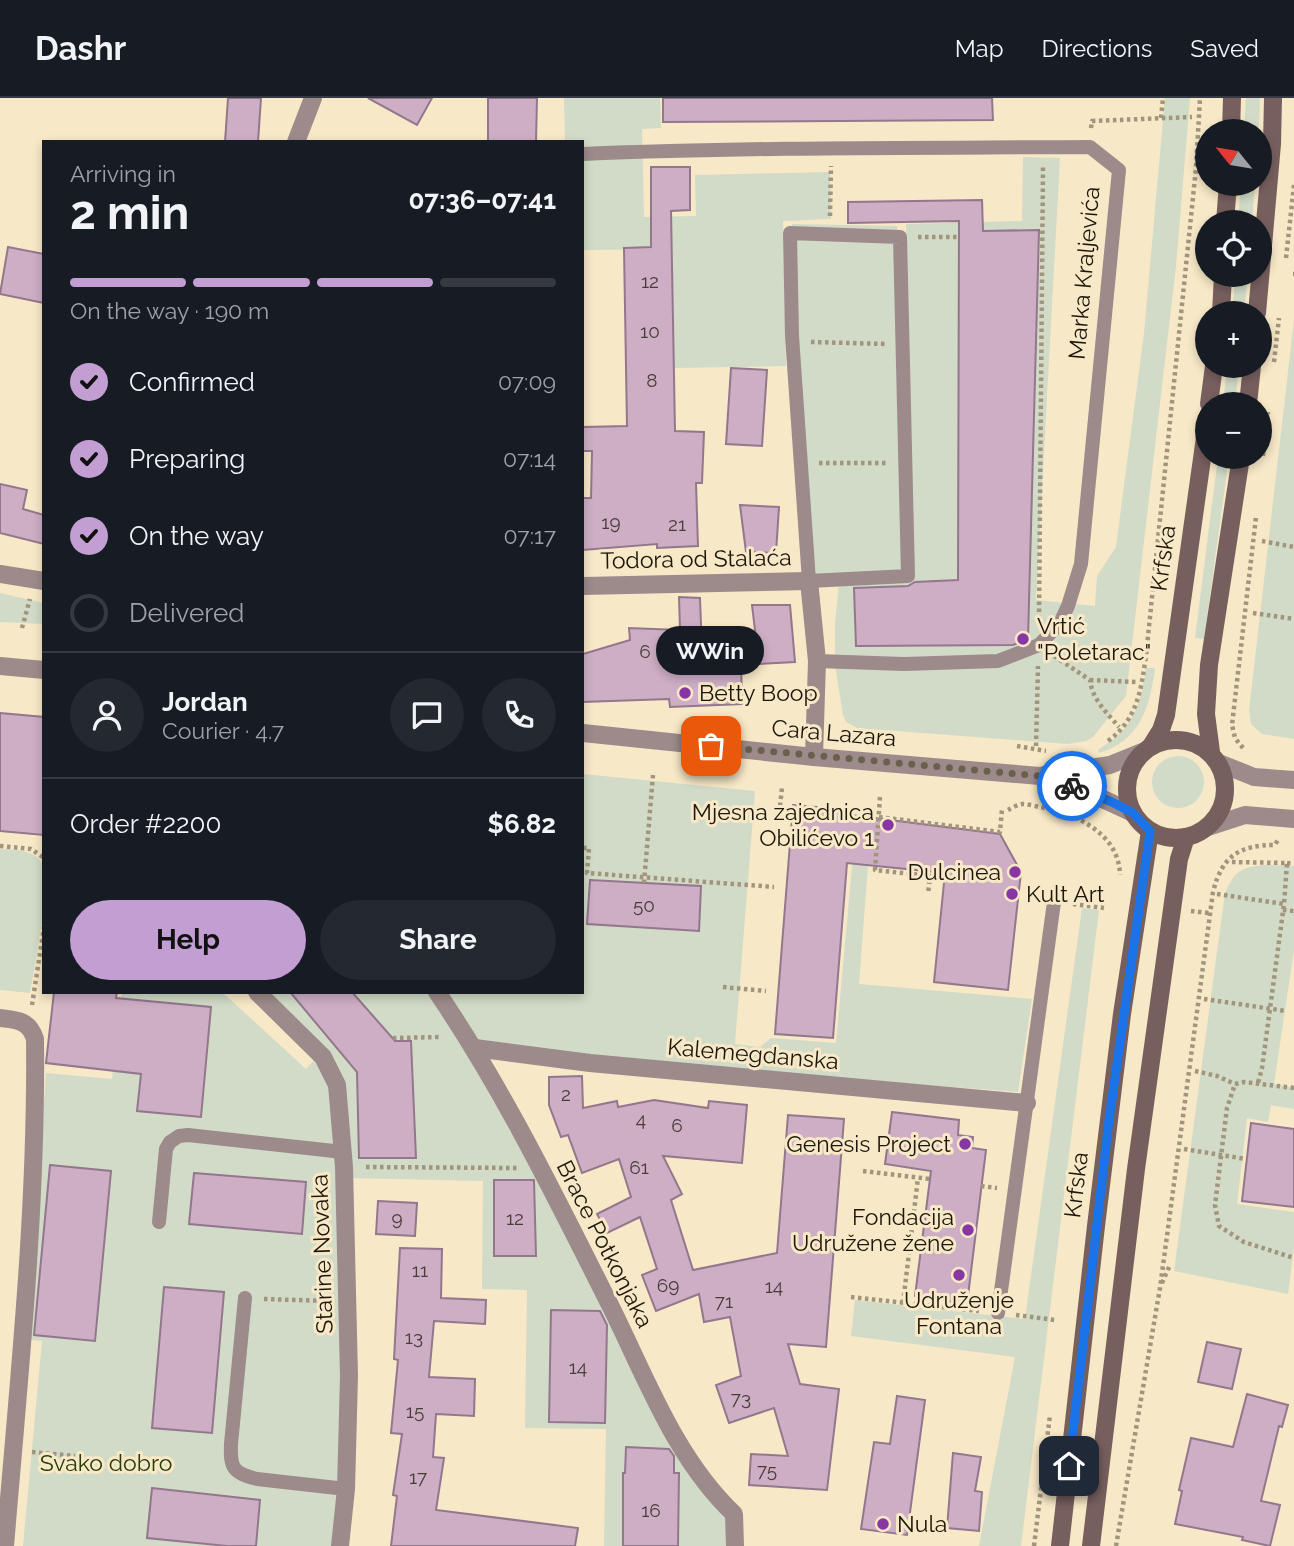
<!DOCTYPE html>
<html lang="en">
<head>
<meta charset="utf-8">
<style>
	body { margin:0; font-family:Raleway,sans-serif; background:#242831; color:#f1f3f6; height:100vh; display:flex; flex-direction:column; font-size:26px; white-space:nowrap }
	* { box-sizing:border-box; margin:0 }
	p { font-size:23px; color:#9ea1a6 }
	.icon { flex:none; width:38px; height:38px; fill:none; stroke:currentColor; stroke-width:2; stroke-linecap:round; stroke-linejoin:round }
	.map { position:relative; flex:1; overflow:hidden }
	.sheet { position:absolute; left:42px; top:42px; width:542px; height:854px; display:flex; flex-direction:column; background:#171b24; border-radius:0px; box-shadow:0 4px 10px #0003 }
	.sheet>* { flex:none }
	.needle { width:46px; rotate:300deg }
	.buttons { position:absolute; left:1195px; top:21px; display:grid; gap:14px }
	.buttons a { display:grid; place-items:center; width:77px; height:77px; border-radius:50%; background:#171b24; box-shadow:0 4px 10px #0003; font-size:35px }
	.pin { position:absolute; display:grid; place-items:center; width:60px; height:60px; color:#fff; margin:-30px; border-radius:14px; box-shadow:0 4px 10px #0006 }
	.courier { position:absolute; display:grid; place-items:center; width:70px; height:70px; margin:-35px; border:5px solid #1a73e8; border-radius:50%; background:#fff; color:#222; box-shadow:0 2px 9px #0007 }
	.bubble { position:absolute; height:49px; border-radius:24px; background:#171b24; box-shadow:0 4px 10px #0003; font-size:23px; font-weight:700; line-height:49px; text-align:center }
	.summary em { font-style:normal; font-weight:700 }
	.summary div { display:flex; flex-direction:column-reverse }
	.summary { display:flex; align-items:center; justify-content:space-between; height:119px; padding:0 28px }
	h1 { font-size:46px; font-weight:700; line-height:52px }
	.bar { display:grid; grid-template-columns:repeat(4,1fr); gap:10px 7px; align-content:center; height:84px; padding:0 28px }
	.bar i { height:9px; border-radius:5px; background:#363941 }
	.bar .current { background:#c29ed2 }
	.bar p { grid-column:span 4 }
	.line { display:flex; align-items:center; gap:18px; padding:0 28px; border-top:2px solid #363941 }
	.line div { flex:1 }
	.round { display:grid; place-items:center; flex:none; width:74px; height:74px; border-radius:37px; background:#242831 }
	ol { padding:0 28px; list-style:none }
	li { display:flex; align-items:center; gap:21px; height:77px }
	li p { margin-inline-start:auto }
	li .icon { padding:7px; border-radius:50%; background:#c29ed2; color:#111; stroke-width:4 }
	li:last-child { color:#9ea1a6 }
	li i { width:38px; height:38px; border:4px solid #363941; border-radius:50% }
	.button { display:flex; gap:14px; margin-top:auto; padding:14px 28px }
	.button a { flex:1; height:80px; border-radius:42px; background:#c29ed2; color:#111; font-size:28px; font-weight:700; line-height:80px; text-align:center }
	.button a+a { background:#242831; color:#f1f3f6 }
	header { display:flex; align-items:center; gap:42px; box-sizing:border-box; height:98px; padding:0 35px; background:#171b24; border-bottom:2px solid #363941 }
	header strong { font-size:33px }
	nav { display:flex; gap:38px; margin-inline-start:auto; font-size:24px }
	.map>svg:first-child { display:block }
</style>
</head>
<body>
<header>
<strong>Dashr</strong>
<nav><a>Map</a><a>Directions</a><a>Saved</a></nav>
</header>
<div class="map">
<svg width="1294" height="1448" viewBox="0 0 1294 1448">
	<rect width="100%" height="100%" fill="#f7e8c7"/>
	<!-- green -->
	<g fill="#d1dbc7">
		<path d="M564,0h96l1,30 -19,1 2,88 52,-1 -1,-41 135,-3 1,47 -48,2 3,145 -114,2 -2,-119 -87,1v-108h-18z"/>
		<path d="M1165,0h25l-14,168 -50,430 -33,41 -7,4 -18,3 -211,-16 -11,-6 -3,-7 -8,-50v-40l4,-42 74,-5 -7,-354 116,-3 1,-64 37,1 -24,442 59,6 2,-30 19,-29 28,-214z"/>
		<path d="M1246,0h14l-1,33h-15z"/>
		<path d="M1241,86h14l-3,38h-14z"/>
		<path d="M792,126l105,2 7,345 -92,5 -17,-231z"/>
		<path d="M1235,177h13l-4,38h-11z"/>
		<path d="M1294,222v419l-32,-5 -11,-10 -2,-14z"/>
		<path d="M1227,268h12l-4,38h-12z"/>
		<path d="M1218,359h11l-25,182 -9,-1z"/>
		<path d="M0,495l44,10v21l-44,-2z"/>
		<path d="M1146,570h9c-5,39 -15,73 -56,85l-1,-3c6,-5 13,-8 18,-13 22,-19 26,-42 30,-69z"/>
		<circle cx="1178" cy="684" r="26"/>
		<path d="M583,676l172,17 -20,253 25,3 11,-9 65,5 21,-232 15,1 -13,172 173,15 -14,93 -261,-20 -278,-29 -36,-51h140z"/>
		<path d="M0,751c16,1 36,0 44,17v45l-14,82 -30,-3z"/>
		<path d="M1265,767l29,1v84l-20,134 20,4v21l-23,-4 -3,17 -21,-4 -10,86 57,8v35l-6,47 -114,-23 51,-378c10,-22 16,-26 40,-28z"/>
		<path d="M1082,810l17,2 -78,636h-42l36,-189 -164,-21 4,-36 170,19z"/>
		<path d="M122,894h100l84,77 12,-13 16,31 9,205 -7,254h-313l19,-205 -13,-1 17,-267 66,6z"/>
		<path d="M264,894h165l39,59 261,470 1,25h-126l2,-117 -81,-1 2,-138 -45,-1 1,-108 -134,-3 -6,-86z"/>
	</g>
	<!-- building -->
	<g fill="#cdaec5" stroke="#93778c" stroke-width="2">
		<path d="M228,0h33l-3,44h-33z"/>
		<path d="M368,0h64l-15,27z"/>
		<path d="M488,0h49l-1,44h-48z"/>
		<path d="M663,0h329l1,22 -330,2z"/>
		<path d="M651,69h39v43l-19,1 4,220 29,1 -2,51h-6l2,63 -41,2v-4l-74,6v-52h8l1,-47h-9v-24l44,-1 -3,-178 27,-1z"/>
		<path d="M982,102l1,31 56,-1 -11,409 -15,6 -157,1 -2,-58 54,-2 7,-4 43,-2 1,-359 -111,2v-21z"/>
		<path d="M8,149l36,7v49l-44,-9z"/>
		<path d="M731,270l36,2 -5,76 -36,-2z"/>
		<path d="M0,386l27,6 -4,19 21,6v29l-44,-11z"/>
		<path d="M740,407l39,2 -3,46 -30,-1z"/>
		<path d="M679,499l21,1 2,53h7v8h32l1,45 -72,3 -1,-8 -86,3v-48l47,-14 -1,-12 51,2z"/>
		<path d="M752,507h38l5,57 -36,2z"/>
		<path d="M0,615l44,4v118l-44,-4z"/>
		<path d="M793,707l58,5v5l149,19 21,38 -13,118 -74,-8 11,-109 -98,-10 -14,175 -58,-4z"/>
		<path d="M590,782l111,6 -2,45 -112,-7z"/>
		<path d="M54,894h63l-1,6 95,9 -10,110 -64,-6 4,-37 -95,-11z"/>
		<path d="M290,894h62l43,49h16l5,117h-57l-2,-86z"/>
		<path d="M582,978l1,32 34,-7 1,6 36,-7 54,8 1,-7 38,4 -5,58 -79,-7 19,38 -11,6 22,70 84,-17 11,-138 56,4 -18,228 -38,-3 12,40 39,5 -12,101 -78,-5 2,-31 37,2 -14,-48 -45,15 -13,-38 25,-9 -11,-59 -26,5 -5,-28 -43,17 -14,-36 15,-6 -17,-52 -33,16 -10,-19 34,-17 -12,-38 -37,14 -14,-38 -7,2 -12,-32v-28z"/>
		<path d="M892,1014l67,8 -1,15 15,2 -1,11 14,2 -19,154 -52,-8 16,-125 -46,-7z"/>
		<path d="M1251,1025l43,6v78l-52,-6z"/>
		<path d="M50,1067l61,6 -16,170 -61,-6z"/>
		<path d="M194,1075l112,9 -4,52 -113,-10z"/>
		<path d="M494,1082h40l2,76h-42z"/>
		<path d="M378,1103l39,2 -2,33 -39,-2z"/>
		<path d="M400,1150l42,1 -1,49 45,2 -1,24 -51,-3 -5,56 46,2 -1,37 -38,-2 -3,43 11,1 -8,52 142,18 -3,18h-184l6,-50 -4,-1 9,-61 -11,-1 7,-73 -4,-1z"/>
		<path d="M164,1189l60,5 -12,141 -60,-5z"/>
		<path d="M551,1212l49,1 7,14 -2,98 -56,-1z"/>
		<path d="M1207,1244l34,7 -9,40 -34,-7z"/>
		<path d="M1247,1296l41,11 -6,22 -3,-1 -18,75 19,4 -10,41 -28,-6 1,-3 -68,-13 7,-33 -3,-1 12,-52 42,9z"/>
		<path d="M897,1298l28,4 -18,135 -46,-6 13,-87 16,2z"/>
		<path d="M626,1349l43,2 5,7v17h5l-1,73h-55v-73h2z"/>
		<path d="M953,1355l28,4 -6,34 7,1 -3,39 -32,-3z"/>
		<path d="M152,1390l108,12 -4,46h-29l-80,-8z"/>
	</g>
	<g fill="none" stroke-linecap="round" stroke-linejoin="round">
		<!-- path -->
		<g stroke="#a1967d" stroke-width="4.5" stroke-dasharray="3.5 3.5" stroke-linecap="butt">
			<path d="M1161,20l2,-20"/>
			<path d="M1091,30l1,-7 100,-4"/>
			<path d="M830,118l1,-50"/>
			<path d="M918,139h41"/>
			<path d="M1286,160l8,-73"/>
			<path d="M1293,176h1"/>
			<path d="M811,244l75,2"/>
			<path d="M1274,264l5,-44"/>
			<path d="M1263,358l5,-44"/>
			<path d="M819,365h68"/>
			<path d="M1262,443l32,6"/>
			<path d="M1253,515l41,6"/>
			<path d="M1039,521l4,-454"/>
			<path d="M22,530l8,-29"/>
			<path d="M1054,558l36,24c2,19 17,33 29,47"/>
			<path d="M1090,582l47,2"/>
			<path d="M1108,643c30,-22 33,-52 38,-85l50,-488 4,-70"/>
			<path d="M1017,648l29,5"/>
			<path d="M1036,648l2,-80"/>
			<path d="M1243,650l-8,-10 -3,-13 24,-208"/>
			<path d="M880,699l-5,73 55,6 -2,18"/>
			<path d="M780,708l2,-18"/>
			<path d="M1008,712c4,-2 10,-6 15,-6 5,0 12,2 16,3 36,6 80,26 81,68"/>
			<path d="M879,719l121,15 2,-23"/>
			<path d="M0,748l31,3 13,9"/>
			<path d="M583,750h6l-2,25 187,14"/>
			<path d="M1232,764l55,1 -3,41 -22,164 -4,15"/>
			<path d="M1287,765l7,1"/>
			<path d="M930,778l13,2 1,-5"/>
			<path d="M644,785l9,-108"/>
			<path d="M1217,796l67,10"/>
			<path d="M1073,806l31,4"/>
			<path d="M1283,812l11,1"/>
			<path d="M1191,813l18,2"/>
			<path d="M723,889l43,4"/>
			<path d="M1204,901l82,12"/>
			<path d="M32,907l12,-78"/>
			<path d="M393,940l48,-1"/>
			<path d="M1195,973l22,5 18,8"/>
			<path d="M1294,990l-50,-6 -9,2 -8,24 -12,97 4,21 25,16 50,16"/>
			<path d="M1184,1051l62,10"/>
			<path d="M366,1069l152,1"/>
			<path d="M863,1073l67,8"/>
			<path d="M981,1088l16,2"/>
			<path d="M1162,1185l8,-18"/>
			<path d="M851,1199l128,14"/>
			<path d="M264,1201l65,2"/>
			<path d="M903,1205l15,-125"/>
			<path d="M1016,1217l39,5"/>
			<path d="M32,1354l43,4"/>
			<path d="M1034,1448l16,-131"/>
			<path d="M1116,1448l44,-258 53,-396c9,-36 26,-47 62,-47l4,-7"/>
		</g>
		<!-- service -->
		<g stroke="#9c8b8a" stroke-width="14">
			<path d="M583,56c169,-7 338,-6 507,-7l29,23 -38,394 -13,42 -8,17 -21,22 -41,16 -94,3 -87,-3"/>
			<path d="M790,135l110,4 8,339 -99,5 -17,-245z"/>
			<path d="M159,1124l7,-73 4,-7 9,-6 9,-1 155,17"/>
			<path d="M245,1200l-14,146c-1,24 2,29 26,35l89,10"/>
			<path d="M998,1215l56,-411"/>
		</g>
		<!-- minor -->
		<g stroke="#9c8b8a" stroke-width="18">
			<path d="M296,44l17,-44"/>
			<path d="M0,476l44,7"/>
			<path d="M583,488l226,-5 8,80 -3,96"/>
			<path d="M1219,665l35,14 40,3"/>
			<path d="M1208,729l37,-12 49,4"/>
			<path d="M257,894l66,65 14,28 7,82 5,209 -3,113 -6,57"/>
			<path d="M437,894c68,100 121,210 175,317 35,71 64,150 122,205l1,32"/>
			<path d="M0,920c17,2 29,2 35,21 2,169 -16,338 -30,507"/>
			<path d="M475,950l115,15 437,40"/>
		</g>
		<!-- tertiary -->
		<g stroke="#9c8b8a" stroke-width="18">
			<path d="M0,568l44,4"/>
			<path d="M583,635l231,24 226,19 37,11 56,26"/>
			<path d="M1044,677l66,-10 32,-13"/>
		</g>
		<!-- secondary -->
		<g stroke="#775f5e" stroke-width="18">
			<path d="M1231,33l1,-33"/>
			<path d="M1225,124l3,-38"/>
			<path d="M1221,215l2,-38"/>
			<path d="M1257,215l15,-169 1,-46"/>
			<path d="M1209,306l5,-38"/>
			<path d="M1248,306l4,-38"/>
			<circle cx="1176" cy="691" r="49"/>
			<path d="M1151,648l10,-16 5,-15 42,-299"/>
			<path d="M1211,654l-5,-38 3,-49 32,-208"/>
			<path d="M1060,1448l36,-320 26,-212 28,-183"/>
			<path d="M1091,1448l45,-377 43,-310 7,-22"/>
		</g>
	</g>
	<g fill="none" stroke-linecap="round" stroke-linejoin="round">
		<!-- done -->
		<path stroke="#69604d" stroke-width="7" stroke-dasharray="0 12.6" d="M711,648l329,30 32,10"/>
		<!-- route -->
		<path stroke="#1a73e8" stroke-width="9" d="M1069,1368l40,-346 41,-289 -17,-18 -21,-11 -40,-16"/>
	</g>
	<!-- markers -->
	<g fill="#8936a5" stroke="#f7e8c7" stroke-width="2.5">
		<circle cx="1023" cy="541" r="7"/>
		<circle cx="685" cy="595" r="7"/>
		<circle cx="888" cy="727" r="7"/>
		<circle cx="1015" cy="774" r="7"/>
		<circle cx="1012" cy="796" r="7"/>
		<circle cx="965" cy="1046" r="7"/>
		<circle cx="968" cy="1132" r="7"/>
		<circle cx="959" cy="1177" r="7"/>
		<circle cx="883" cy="1426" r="7"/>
	</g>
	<g text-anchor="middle" stroke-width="6" stroke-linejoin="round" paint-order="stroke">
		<!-- number labels -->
		<g font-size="19" fill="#493d3a">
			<text x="650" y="190">12</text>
			<text x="650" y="240">10</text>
			<text x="652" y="289">8</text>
			<text x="611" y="431">19</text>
			<text x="677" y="433">21</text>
			<text x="645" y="560">6</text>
			<text x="644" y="814">50</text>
			<text x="566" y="1003">2</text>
			<text x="641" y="1028">4</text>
			<text x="677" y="1034">6</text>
			<text x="639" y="1076">61</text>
			<text x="397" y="1127">9</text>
			<text x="515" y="1127">12</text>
			<text x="420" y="1179">11</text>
			<text x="668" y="1194">69</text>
			<text x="774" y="1195">14</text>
			<text x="724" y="1210">71</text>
			<text x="414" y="1246">13</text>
			<text x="578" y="1276">14</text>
			<text x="741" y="1307">73</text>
			<text x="415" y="1320">15</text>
			<text x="767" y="1379">75</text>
			<text x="418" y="1386">17</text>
			<text x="651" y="1419">16</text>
		</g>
		<!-- street labels -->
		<g font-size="23" fill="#1d170b" stroke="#f7e8c7">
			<text transform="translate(1084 175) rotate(-85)" y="8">Marka Kraljevića</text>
			<text transform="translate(1163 460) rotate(-82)" y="8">Krfska</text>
			<text transform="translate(696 461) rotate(-1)" y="8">Todora od Stalaća</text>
			<text transform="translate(834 635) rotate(5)" y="8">Cara Lazara</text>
			<text transform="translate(753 956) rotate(5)" y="8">Kalemegdanska</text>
			<text transform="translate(1076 1087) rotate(-83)" y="8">Krfska</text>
			<text transform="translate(605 1146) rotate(63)" y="8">Brace Potkonjaka</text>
			<text transform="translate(322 1156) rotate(-92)" y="8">Starine Novaka</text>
		</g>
		<!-- poi labels -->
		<g font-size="23" fill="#1d170b" stroke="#f7e8c7" text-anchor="start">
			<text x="1037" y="536">Vrtić<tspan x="1037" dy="26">"Poletarac"</tspan></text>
			<text x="699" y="603">Betty Boop</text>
			<text x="874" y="722" text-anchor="end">Mjesna zajednica<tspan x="874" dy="26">Obilićevo 1</tspan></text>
			<text x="1001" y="782" text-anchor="end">Dulcinea</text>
			<text x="1026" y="804">Kult Art</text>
			<text x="951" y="1054" text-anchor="end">Genesis Project</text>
			<text x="954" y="1127" text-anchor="end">Fondacija<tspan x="954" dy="26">Udružene žene</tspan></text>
			<text x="959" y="1210" text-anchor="middle">Udruženje<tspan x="959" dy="26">Fontana</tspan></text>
			<text x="897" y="1434">Nula</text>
		</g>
		<!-- park labels -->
		<g font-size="23" fill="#293d0b" stroke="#f7e8c7">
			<text x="106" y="1373">Svako dobro</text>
		</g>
	</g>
</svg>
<div class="buttons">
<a><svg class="needle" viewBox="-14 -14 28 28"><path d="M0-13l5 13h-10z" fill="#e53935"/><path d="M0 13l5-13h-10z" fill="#9ea1a6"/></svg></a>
<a><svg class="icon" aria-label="locate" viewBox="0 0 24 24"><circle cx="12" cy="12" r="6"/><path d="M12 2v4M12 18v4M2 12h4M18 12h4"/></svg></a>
<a>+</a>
<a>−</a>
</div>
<div class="pin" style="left:711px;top:648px;background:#ea580c"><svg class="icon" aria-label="bag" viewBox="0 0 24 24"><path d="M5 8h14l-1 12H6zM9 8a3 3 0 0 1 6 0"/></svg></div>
<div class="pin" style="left:1069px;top:1368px;background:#1f2937"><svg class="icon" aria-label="home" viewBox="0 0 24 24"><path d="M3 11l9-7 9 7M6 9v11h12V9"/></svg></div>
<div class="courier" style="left:1072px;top:688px"><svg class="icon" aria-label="bike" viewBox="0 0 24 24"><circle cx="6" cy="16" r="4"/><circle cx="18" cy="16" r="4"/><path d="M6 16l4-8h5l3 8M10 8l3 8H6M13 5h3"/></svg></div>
<div class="bubble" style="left:656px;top:528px;width:108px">WWin</div>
<section class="sheet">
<div class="summary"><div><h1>2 min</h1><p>Arriving in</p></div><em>07:36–07:41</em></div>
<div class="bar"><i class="current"></i><i class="current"></i><i class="current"></i><i></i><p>On the way · 190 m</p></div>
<ol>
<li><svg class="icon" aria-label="check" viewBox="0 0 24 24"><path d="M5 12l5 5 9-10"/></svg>Confirmed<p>07:09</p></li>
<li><svg class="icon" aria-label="check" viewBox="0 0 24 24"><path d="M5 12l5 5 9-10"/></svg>Preparing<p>07:14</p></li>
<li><svg class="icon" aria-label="check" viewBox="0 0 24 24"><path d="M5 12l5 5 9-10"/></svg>On the way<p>07:17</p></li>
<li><i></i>Delivered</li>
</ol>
<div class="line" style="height:126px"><a class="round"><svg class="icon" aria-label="person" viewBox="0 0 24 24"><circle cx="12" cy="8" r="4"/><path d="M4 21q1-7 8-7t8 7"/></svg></a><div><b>Jordan</b><p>Courier · 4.7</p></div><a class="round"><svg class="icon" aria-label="chat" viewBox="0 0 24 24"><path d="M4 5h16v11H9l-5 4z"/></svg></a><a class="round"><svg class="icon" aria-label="phone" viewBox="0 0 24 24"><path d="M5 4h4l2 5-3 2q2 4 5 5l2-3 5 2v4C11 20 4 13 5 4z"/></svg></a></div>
<div class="line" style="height:91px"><div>Order #2200</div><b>$6.82</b></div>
<div class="button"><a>Help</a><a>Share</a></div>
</section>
</div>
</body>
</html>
